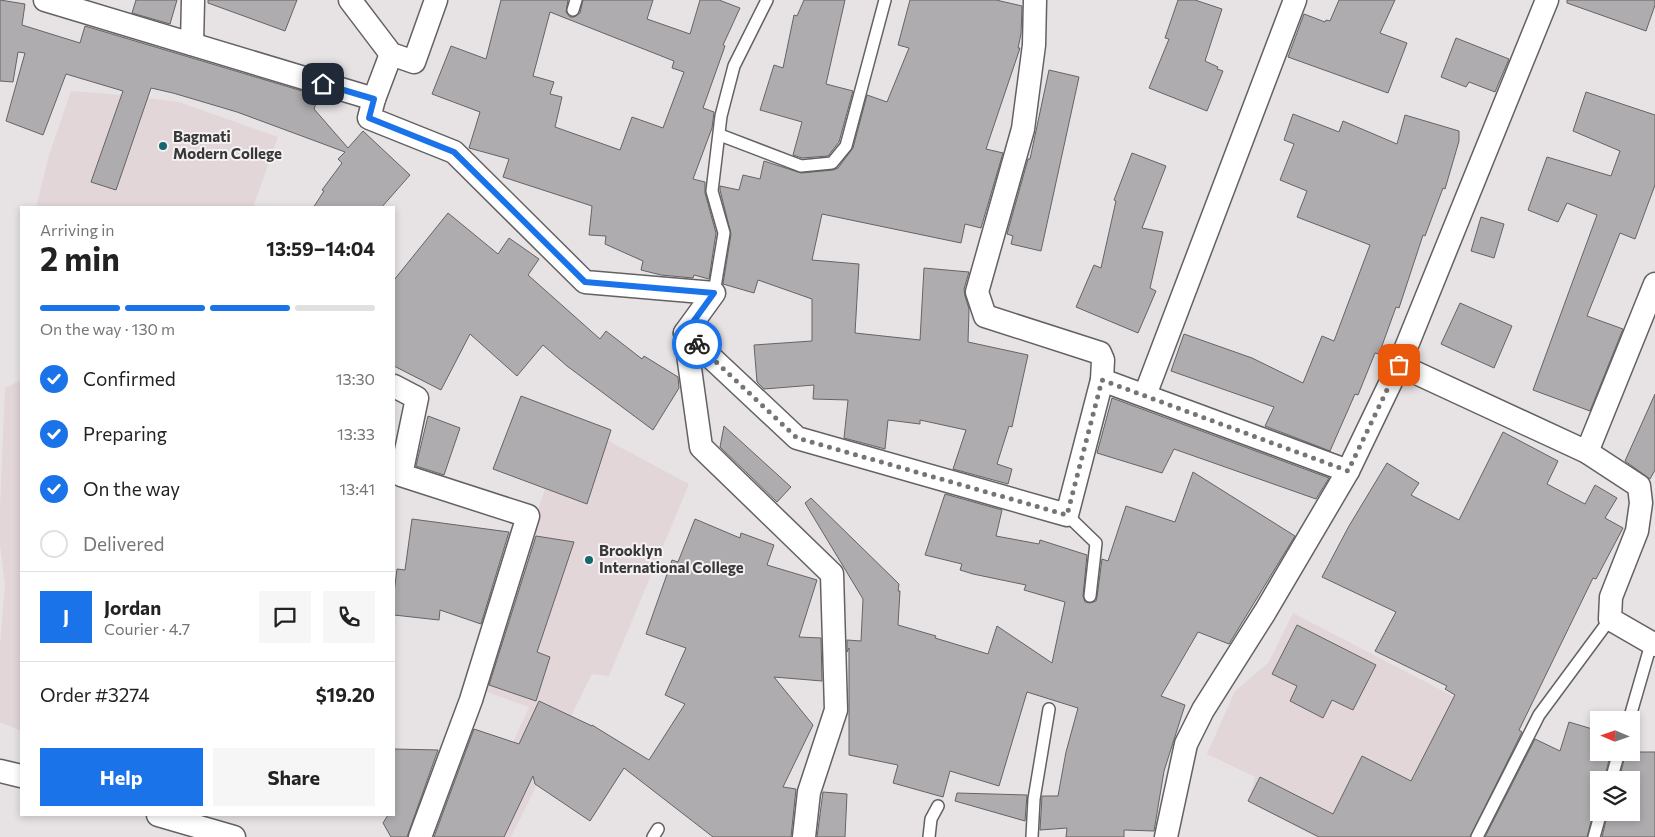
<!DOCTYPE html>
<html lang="en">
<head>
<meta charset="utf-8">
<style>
	body { margin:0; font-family:Commissioner,sans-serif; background:#f6f6f6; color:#222; height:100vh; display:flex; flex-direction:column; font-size:19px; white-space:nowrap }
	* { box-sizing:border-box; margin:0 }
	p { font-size:16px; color:#767676 }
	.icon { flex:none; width:28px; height:28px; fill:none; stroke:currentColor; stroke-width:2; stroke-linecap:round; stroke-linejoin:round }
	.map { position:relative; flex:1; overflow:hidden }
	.panel { position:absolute; left:20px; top:206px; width:375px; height:610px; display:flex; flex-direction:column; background:#fff; border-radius:0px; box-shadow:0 2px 8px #0003 }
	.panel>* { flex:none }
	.needle { width:32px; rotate:272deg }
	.buttons { position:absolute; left:1590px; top:711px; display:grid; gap:10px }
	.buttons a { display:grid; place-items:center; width:50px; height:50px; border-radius:0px; background:#fff; box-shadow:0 2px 8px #0003; font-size:25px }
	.pin { position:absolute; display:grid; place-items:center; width:42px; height:42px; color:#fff; margin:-21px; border-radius:10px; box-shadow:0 2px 8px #0006 }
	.courier { position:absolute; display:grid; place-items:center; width:50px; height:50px; margin:-25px; border:4px solid #1a73e8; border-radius:50%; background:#fff; color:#222; box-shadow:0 1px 6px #0007 }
	.headline em { font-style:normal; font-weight:700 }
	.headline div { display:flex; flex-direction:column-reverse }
	.headline { display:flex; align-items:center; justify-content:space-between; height:85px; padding:0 20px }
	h1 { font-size:32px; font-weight:700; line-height:38px }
	.bar { display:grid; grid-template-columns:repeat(4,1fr); gap:8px 5px; align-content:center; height:60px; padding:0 20px }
	.bar i { height:6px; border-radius:4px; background:#e0e0e0 }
	.bar .selected { background:#1a73e8 }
	.bar p { grid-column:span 4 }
	.line { display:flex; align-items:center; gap:12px; padding:0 20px; border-top:1px solid #e0e0e0 }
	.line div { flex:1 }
	.round { display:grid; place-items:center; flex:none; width:52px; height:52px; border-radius:0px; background:#f6f6f6 }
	ol { padding:0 20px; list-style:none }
	li { display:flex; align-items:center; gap:15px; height:55px }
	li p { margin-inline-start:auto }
	li .icon { padding:5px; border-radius:50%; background:#1a73e8; color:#fff; stroke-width:4 }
	li:last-child { color:#767676 }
	li i { width:28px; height:28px; border:2px solid #e0e0e0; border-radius:50% }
	.primary-button { display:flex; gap:10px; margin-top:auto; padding:10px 20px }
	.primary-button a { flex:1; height:58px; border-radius:0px; background:#1a73e8; color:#fff; font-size:20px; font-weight:700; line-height:58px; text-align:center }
	.primary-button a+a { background:#f6f6f6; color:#222 }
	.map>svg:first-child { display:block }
</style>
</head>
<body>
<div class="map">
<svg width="1655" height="837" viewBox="0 0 1655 837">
	<rect width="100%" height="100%" fill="#e7e3e4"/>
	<!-- built -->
	<g fill="#e2d6d9">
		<path d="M71,91l50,4 58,7 99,35 -25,70 -217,1 13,-53z"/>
		<path d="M21,380v351l-21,-9v-78l5,-59 -5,-41v-38l5,-118z"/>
		<path d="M567,422l21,8 101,54 -80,192 -17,-2 -81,163h-41l59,-130 -50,-18z"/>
		<path d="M1293,613l231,120 -53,104h-156l-67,-36 7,-24 -48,-23 28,-63 34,-29z"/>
	</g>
	<!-- building -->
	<g fill="#aeacae" stroke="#666365" fill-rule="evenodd">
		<path d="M0,0l25,4 -3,21 58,18 5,-17 234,70 -5,13 34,39 15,-17 47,44 -29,33h-68l11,-17 -2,-1 20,-27 -4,-4 7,-7 -108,-40 -64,-19 -22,-5 -35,102 -25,-8 32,-91 -57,-17 -23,61 -37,-14 19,-68 -7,-1 -5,30 -13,-1z"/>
		<path d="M136,0h41l-7,24 -38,-11z"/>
		<path d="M208,0h89l-12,31 -77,-28z"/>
		<path d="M501,0h67l-2,12 4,5h4l6,-4 3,-13h70l-6,19 43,15 10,-34h19l21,8 -17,37 2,1 -22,62 11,4 -2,16 -19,51 12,3v11l11,40 -7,46 -15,-4 -1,3 -32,-3 -20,-5 2,-9 -38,-17 1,-8 -17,-1 3,-29 -89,-29 6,-18 -40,-11 11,-36 -48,-18 19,-48 35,13zM550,12l124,49 -2,7 12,4 -21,56 -31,-11 -12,33 -65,-23 7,-30 -12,-3 4,-12 -21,-6z"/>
		<path d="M804,0h41l-19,84 27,7 -14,51 -11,14 -26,2 -9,-3 9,-33 -42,-12 14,-45 9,3 11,-53 3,1z"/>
		<path d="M910,0h86l26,6 -1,28 -3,14h2l-34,101 17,4 -22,75 -16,-4 -4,19 -139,-29 -10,46 47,4 -4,69 65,7 4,-72 45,4 -5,17 1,7 4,13 -1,33 60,13 -16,72 -3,-1 -12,38 15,5 -4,15 -55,-15 13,-39 -46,-10v4l-32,-4 -3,29 -41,-11 4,-38 -35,-1 1,-14 -50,4 -7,-7 -3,-37 58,-4v-42l-54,-19 -4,13 -31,-9 8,-50 -11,-44v-4l19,4 4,-15 17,4 4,-18 37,12 32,-3 5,-2 15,-20 14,-53 20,7 22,-54 -11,-3z"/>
		<path d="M1178,0h17l27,9 -17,52 13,6 -1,2 6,2 -16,40 -58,-23 20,-49 -4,-1z"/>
		<path d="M1339,0h56l-15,33 27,10 -19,50 -100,-36 16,-43 21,8 1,-2 4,1z"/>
		<path d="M1567,0h88v5l-9,26 -79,-28z"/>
		<path d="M1456,38l53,21 -14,33 -26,-10 -3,5 -25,-10z"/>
		<path d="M1049,70l30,7 -38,174 -30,-7 2,-8 -6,-2 21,-75h2z"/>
		<path d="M1586,92l69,23v70l-20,54 -15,-6 -33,83 36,13 -33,82 -57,-21 64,-175 -30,-12 -9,19 -30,-12 19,-53 64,19 9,-25 -47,-20z"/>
		<path d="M1293,114l46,18 4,-11 54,23 8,-29 54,16v10l-14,48 -2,-1 -18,48 -2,-1 -24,73 -3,-1 -17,47 -4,-1 -17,42 -3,-1 -25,57 -65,-25 9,-19 -103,-36 13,-37 68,24 51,25 19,-47 12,5 36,-96 -73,-28 10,-26 -27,-11 14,-36 -10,-4z"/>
		<path d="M1132,153l34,13 -24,62 21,4 -13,56 6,3 -18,42 -62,-26 18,-42 7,3 15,-67 -2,-1z"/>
		<path d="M448,213l50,41 11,-16 30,21 -11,16 72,64 6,-8 36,28 2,-3 34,21 1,11 -26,42 -86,-64 -24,-21 -26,31 -47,-42 -29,56 -47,-24v-86z"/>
		<path d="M1481,217l23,7 -10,34 -23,-7z"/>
		<path d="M1460,303l52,23 -18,42 -53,-24z"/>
		<path d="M1655,394v76l-5,9 -25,-18z"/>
		<path d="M521,396l90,34 -24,74 -94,-35z"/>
		<path d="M1112,398l217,80 -13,21 -142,-50 -12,24 -65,-20z"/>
		<path d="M428,416l32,12 -16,47 -28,-9z"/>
		<path d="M724,426l67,61 -14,15 -57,-55z"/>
		<path d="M1503,432l55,29 -11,23 38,20 10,-19 22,13 -12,20 18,10 -27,51 -3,-1 -74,152 3,2 -52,105h-151l-71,-36 12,-24 73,37 29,-58 49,25 44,-86 -10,-6 2,-3 -72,-35 21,-39 -74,-35 27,-51 38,-63 32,20 -8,12 48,25z"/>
		<path d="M1193,472l102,64 -66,108 -31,-12 -37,64 24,9 -21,66 -10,60 -30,-1v7h-58l1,-9 -27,2 2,-34h16l8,-44 12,-44 -51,-16 -28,94 -49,-15 -7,26 -50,-14 5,-18 -49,-10v-107l-2,4v-12l14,1 2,-42 -58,-96 6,-5 88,86 -1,7h2l-2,34 38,11 -1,2 53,16 9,-28 55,37 13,-61 -41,-12 2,-5 -53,-11 -13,-4 2,-6 -37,-9 20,-61 57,16 -6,26 43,8 1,-4 47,15 -4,41 2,6 5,1 6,-2 1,-4 5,-38 6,2 18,-55 49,16z"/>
		<path d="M412,519l97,13 -28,92 -41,-14 -1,10 -45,-5v-22l3,-24 8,1z"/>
		<path d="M695,519l45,19 1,-5 33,12 -7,20 50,15 -18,57 22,1 1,43 -48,-4 39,48 -30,62 13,2 -5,48h-78l-89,-69 -34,53 -55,-37 -2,-8 -29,61h-70l40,-108 45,15 20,-43 53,25v-1l57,35 36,-56 -20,-9 21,-47 -40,-14 26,-74 6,2z"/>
		<path d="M536,536l38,6 -37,110 13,5 -14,44 -47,-16z"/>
		<path d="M1297,625l79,40 -23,45 -21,-10 -9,18 -33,-17 7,-15 -25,-12z"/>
		<path d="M1569,722l30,9v21h12l-7,28h-5v25l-5,5 -7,27h-102l50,-98 25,12z"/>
		<path d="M394,749l44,1 -31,87h-16l-8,-14 5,-8h6z"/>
		<path d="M1626,752h29v85h-53l6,-25h23v-32h-12z"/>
		<path d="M823,792l24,2 -2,43h-28z"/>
		<path d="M957,793l70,2 -2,26 -70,-20z"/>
	</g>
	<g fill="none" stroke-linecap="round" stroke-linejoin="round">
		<defs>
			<g id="lane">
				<path d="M573,10l3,-10"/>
				<path d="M720,135l81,31 31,-3 14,-17 39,-146"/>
				<path d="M714,293l10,-60 -12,-42 9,-75 13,-50 33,-66"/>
				<path d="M1067,515l29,28 -6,53"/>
				<path d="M1629,720l22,-76"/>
				<path d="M1611,780l8,-28"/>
				<path d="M653,837l5,-8"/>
				<path d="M929,837l2,-18 7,-13"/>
				<path d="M1032,837l2,-38 15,-90"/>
				<path d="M1477,837l62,-122 71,-96"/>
				<path d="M1594,837l7,-25"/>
			</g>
			<g id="street">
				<path d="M45,0l329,99"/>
				<path d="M350,0l41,54 23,8 22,-62"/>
				<path d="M1035,0l-1,45 -11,84 -46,163 8,24 115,37 3,7 -1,20 246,91"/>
				<path d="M192,44l1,-44"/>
				<path d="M391,54l-17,45 -5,19 85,34 131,130 129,11 -29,40 16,114 131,127 4,136 -27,82 -5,45"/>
				<path d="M685,333l112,105 270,77 35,-135"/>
				<path d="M1399,365l188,87 52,34 2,17 -4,28 -26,66 -1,22 45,26"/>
				<path d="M394,386l23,12 -16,77 127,41 -57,184 -51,137"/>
				<path d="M1145,395l150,-395"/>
				<path d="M1587,452l68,-168"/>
				<path d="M0,771l21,5"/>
				<path d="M158,815l76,22"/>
				<path d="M1166,837l20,-93 17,-34 62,-98 83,-141 51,-106 148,-365"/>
			</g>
		</defs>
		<!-- lane casing -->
		<use href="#lane" stroke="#646162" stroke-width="14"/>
		<!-- street casing -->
		<use href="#street" stroke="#646162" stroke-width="25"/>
		<!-- lane -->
		<use href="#lane" stroke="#fff" stroke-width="11"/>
		<!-- street -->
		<use href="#street" stroke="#fff" stroke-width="22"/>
	</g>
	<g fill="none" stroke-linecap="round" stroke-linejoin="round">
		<!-- done -->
		<path stroke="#767474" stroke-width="5" stroke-dasharray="0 9" d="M697,344l100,94 270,77 35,-135 246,91 51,-106"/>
		<!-- route -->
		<path stroke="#1a73e8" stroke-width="6" d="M323,84l51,15 -5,19 85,34 131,130 129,11 -29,40 12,11"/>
	</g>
	<!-- markers -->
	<g fill="#19656f" stroke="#f4f1f2" stroke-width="2">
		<circle cx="163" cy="146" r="5"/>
		<circle cx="589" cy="560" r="5"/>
	</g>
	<g text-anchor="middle" stroke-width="4" stroke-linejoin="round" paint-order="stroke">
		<!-- poi labels -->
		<g font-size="15" font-weight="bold" fill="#393838" stroke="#f4f1f2" text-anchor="start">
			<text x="173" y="142">Bagmati<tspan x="173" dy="17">Modern College</tspan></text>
			<text x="599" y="556">Brooklyn<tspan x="599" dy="17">International College</tspan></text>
		</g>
	</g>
</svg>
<div class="buttons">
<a><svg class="needle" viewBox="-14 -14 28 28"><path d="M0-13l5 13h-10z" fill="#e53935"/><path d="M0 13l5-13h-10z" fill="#767676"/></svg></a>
<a><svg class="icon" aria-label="layers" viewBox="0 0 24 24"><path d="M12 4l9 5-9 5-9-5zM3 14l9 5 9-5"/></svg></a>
</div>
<div class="pin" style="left:1399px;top:365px;background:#ea580c"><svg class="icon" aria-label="bag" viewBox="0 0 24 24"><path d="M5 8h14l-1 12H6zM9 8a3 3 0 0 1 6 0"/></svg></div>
<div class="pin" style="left:323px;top:84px;background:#1f2937"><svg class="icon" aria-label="home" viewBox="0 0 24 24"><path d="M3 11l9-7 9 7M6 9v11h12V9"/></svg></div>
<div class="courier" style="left:697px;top:344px"><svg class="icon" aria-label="bike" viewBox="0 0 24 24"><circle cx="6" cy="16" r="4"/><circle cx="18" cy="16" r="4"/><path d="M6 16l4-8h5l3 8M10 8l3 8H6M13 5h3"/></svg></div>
<section class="panel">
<div class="headline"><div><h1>2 min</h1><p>Arriving in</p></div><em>13:59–14:04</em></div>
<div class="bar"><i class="selected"></i><i class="selected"></i><i class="selected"></i><i></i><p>On the way · 130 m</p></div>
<ol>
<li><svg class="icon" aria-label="check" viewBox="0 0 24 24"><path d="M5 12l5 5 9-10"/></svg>Confirmed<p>13:30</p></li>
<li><svg class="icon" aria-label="check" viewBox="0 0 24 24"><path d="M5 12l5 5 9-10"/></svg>Preparing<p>13:33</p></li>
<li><svg class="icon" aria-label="check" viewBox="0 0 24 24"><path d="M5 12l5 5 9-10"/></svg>On the way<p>13:41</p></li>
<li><i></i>Delivered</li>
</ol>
<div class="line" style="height:90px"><b class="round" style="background:#1a73e8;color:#fff">J</b><div><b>Jordan</b><p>Courier · 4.7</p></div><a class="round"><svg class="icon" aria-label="chat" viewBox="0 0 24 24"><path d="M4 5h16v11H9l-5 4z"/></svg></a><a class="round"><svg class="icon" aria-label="phone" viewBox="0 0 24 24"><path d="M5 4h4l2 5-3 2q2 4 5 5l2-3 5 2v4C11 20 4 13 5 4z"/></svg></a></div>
<div class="line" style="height:65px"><div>Order #3274</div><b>$19.20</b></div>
<div class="primary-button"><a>Help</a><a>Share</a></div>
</section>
</div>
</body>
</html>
